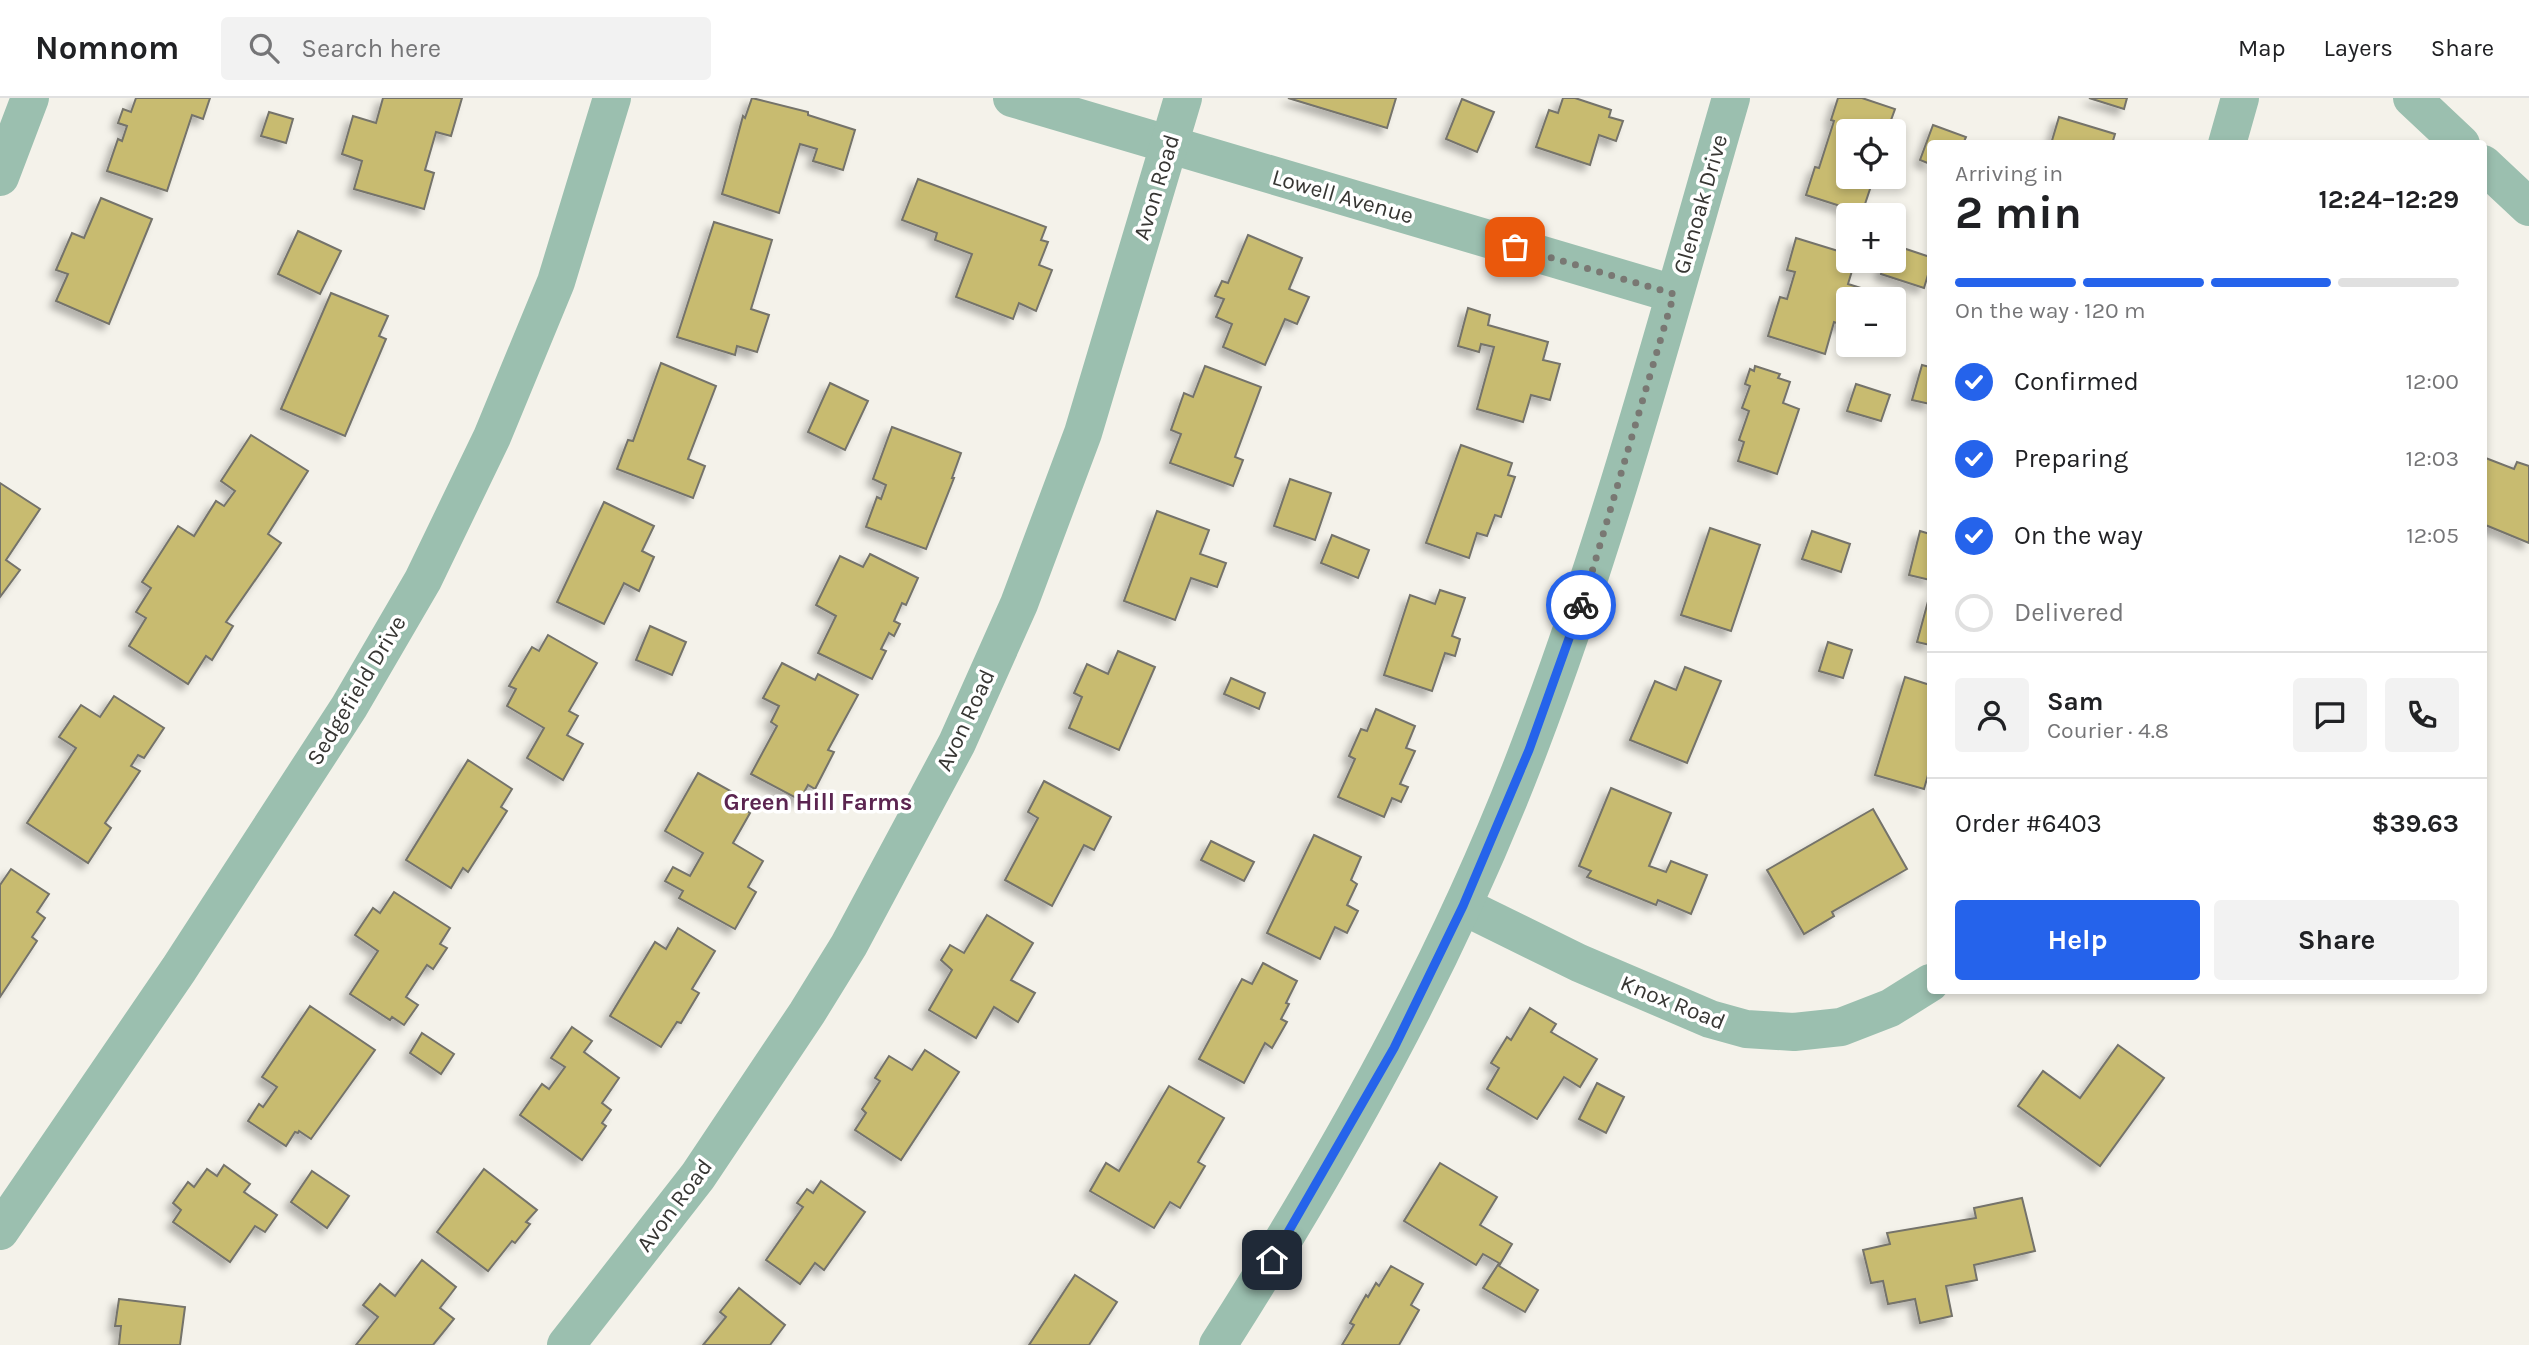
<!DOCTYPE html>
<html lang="en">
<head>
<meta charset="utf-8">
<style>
	body { margin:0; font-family:Karla,sans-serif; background:#f2f2f2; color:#202124; height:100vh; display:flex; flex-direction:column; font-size:26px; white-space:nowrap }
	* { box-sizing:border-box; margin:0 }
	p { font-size:23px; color:#757577 }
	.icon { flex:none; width:38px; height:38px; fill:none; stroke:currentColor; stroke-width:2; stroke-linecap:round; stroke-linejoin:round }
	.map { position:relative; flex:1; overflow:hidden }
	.side { position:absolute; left:1927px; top:42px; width:560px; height:854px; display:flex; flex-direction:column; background:#fff; border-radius:7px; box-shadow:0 4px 10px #0003 }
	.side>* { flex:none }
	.buttons { position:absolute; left:1836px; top:21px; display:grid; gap:14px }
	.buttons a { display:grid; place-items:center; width:70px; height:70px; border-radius:7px; background:#fff; box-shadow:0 4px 10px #0003; font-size:35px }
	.pin { position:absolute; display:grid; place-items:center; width:60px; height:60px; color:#fff; margin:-30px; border-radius:14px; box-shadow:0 4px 10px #0006 }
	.courier { position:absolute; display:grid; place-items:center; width:70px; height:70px; margin:-35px; border:5px solid #2563eb; border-radius:50%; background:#fff; color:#222; box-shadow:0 2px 9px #0007 }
	.head em { font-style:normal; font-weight:700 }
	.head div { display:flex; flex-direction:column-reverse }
	.head { display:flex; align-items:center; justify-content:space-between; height:119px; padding:0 28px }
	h1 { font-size:46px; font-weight:700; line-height:52px }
	.bar { display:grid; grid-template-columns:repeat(4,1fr); gap:10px 7px; align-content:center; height:84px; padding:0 28px }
	.bar i { height:9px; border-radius:5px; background:#e0e0e0 }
	.bar .active { background:#2563eb }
	.bar p { grid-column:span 4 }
	.line { display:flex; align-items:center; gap:18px; padding:0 28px; border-top:2px solid #e0e0e0 }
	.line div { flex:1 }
	.round { display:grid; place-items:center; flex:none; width:74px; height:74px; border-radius:7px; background:#f2f2f2 }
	ol { padding:0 28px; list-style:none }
	li { display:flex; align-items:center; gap:21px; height:77px }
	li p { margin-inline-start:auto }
	li .icon { padding:7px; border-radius:50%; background:#2563eb; color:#fff; stroke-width:4 }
	li:last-child { color:#757577 }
	li i { width:38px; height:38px; border:4px solid #e0e0e0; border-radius:50% }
	.cta { display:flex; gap:14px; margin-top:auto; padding:14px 28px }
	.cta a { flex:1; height:80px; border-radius:7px; background:#2563eb; color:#fff; font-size:28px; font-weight:700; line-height:80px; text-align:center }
	.cta a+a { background:#f2f2f2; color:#202124 }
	header { display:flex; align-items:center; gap:42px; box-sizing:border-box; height:98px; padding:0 35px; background:#fff; border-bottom:2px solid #e0e0e0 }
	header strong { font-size:33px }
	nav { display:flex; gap:38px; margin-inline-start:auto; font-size:24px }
	.search { width:490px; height:63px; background:#f2f2f2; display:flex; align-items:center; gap:18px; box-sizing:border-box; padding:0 24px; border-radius:7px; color:#757577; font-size:26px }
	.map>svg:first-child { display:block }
</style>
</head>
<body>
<header>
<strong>Nomnom</strong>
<div class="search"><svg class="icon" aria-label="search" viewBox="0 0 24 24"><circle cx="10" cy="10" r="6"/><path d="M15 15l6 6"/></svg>Search here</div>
<nav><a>Map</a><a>Layers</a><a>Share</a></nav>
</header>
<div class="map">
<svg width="2529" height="1247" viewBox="0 0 2529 1247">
	<defs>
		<filter id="shadow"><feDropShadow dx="-6" dy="6" stdDeviation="3.5" flood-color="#0004"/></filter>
	</defs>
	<rect width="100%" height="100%" fill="#f4f2ea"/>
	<!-- building -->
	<g fill="#c8bb70" stroke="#74736b" stroke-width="2" filter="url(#shadow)">
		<path d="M136,0h74l-7,21 -11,-4 -25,76 -60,-20 11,-32 4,2 5,-15 -9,-3 5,-14 8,3z"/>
		<path d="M383,0h79l-11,38 -15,-4 -11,38 9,3 -10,36 -70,-20 8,-28 -20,-7 11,-38 23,7z"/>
		<path d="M752,0l56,14v3l47,15 -12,40 -30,-9 4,-12 -17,-5 -21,69 -57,-19 21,-78 2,2z"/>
		<path d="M1288,0h108l-9,30z"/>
		<path d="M1563,0h12l36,12 -2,7 14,4 -7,20 -17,-6 -9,30 -54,-18 13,-37 9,3z"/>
		<path d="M1838,0h24l33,11 -8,22h-39v46h26l-12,36 -56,-18 9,-28 4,1 15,-47 -3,-1z"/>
		<path d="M2089,0h38l-3,11z"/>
		<path d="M1462,1l32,13 -17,40 -31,-13z"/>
		<path d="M269,14l24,7 -7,24 -25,-7z"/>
		<path d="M2059,19l56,17 -3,10h-61z"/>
		<path d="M1933,27l33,12 -3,7h-33v20l-10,-4z"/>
		<path d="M1894,40l9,2 -9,31z"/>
		<path d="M918,81l128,48 -5,13 7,2 -9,23 13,5 -16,41 -17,-8 -6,16 -57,-22 16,-43 -37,-14 2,-7 -35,-13z"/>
		<path d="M101,100l51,21 -43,105 -53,-23 12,-27 -12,-4 16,-37 12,5z"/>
		<path d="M714,124l58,18 -21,69 18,6 -12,37 -20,-6 -2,9 -58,-18z"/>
		<path d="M298,133l43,20 -21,43 -42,-20z"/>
		<path d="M1248,137l54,23 -13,31 20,8 -12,27 -12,-5 -20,46 -42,-18 9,-23 -16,-7 8,-18 -9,-3 7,-15 6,2z"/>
		<path d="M1796,140l52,16v7h7l-7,23 16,5 -3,10h-13v28l-14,-5 -9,32 -57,-18 12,-39 7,2 8,-27 -8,-2z"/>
		<path d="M1894,147l36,12v11l-6,20 -43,-14 4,-13h9z"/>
		<path d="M331,195l57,23 -9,20 7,3 -41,97 -64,-27z"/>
		<path d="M1468,210l22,7 -2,10 60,17 -5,18 17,4 -10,36 -19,-5 -8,27 -46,-13 17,-62 -13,-3 -2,8 -21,-6z"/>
		<path d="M661,265l55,23 -28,73 17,7 -12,32 -76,-29 11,-29 5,1z"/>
		<path d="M1922,267l8,2v37l-18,-4z"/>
		<path d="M1205,268l56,21 -26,70 8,3 -10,26 -63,-23 11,-29 -10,-4 13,-37 9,4z"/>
		<path d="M1755,268l25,8 -2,4 12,4 -7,21 16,6 -22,65 -39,-13 6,-19 -5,-2 10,-29 -7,-3 8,-22 -5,-2 5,-15 4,2z"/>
		<path d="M830,285l38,18 -23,49 -37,-18z"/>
		<path d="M1856,286l34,11 -9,26 -34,-10z"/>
		<path d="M892,329l69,26 -9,25h2l-28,71 -60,-22 11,-30 4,2 5,-14 -13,-6z"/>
		<path d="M251,337l57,36 -40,63 13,9 -55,79 7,4 -21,34 -6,-4 -18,28 -59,-38 17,-28 -10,-6 15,-24 -9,-6 36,-56 16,10 22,-35 8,5 11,-15 -14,-10z"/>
		<path d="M1461,347l51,18 -4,12 7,2 -14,40 -6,-2 -8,21 -10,-3 -8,25 -43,-15z"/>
		<path d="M2483,359l31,12 3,-7 12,4v77l-46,-19z"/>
		<path d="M1290,381l41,14 -16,47 -41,-14z"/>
		<path d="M0,385l40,26 -34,51 14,10 -20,27z"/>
		<path d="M604,404l50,24 -12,25 12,6 -15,34 -15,-8 -20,41 -47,-22z"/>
		<path d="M1157,413l52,19 -9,24 26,9 -9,24 -26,-9 -16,42 -51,-19z"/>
		<path d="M1710,430l50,17 -29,86 -50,-16z"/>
		<path d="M1812,433l38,13 -9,28 -39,-13z"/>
		<path d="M1920,433l10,3v46l-21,-5z"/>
		<path d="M1332,437l37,15 -11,28 -37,-15z"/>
		<path d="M870,456l48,24 -12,27 -4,-2 -8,18 6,3 -6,12 -5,-3 -8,16 5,2 -14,28 -54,-26 18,-37 -20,-11 24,-49 23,11z"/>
		<path d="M1440,492l25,8 -13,38 8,3 -5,17 -10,-3 -13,38 -48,-16 26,-80 25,9z"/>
		<path d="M1930,496v51l-13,-3z"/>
		<path d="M650,528l36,16 -14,33 -36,-15z"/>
		<path d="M548,537l49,28 -28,48 9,5 -11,19 16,9 -20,36 -36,-22 17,-30 -37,-22 9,-17 -7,-3 23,-39 7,4z"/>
		<path d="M1828,544l24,8 -9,28 -24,-7z"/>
		<path d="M1118,553l37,16 -36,83 -50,-22 13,-31 -8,-4 13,-29 21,10z"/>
		<path d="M782,565l33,17 3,-6 40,21 -30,55 6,2 -19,37 -7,-4 -8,15 -49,-26 26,-48 -6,-4 8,-16 -16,-8z"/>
		<path d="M1685,569l36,14 -34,82 -57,-23 25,-59 21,9z"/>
		<path d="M1905,579l25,8v83l-6,21 -49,-14z"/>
		<path d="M1231,580l34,15 -6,16 -35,-15z"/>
		<path d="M114,598l50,32 -20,30 -6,-3 -7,11 9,5 -35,52 6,5 -23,35 -61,-40 49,-75 -17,-11 22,-32 19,12z"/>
		<path d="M1376,611l39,17 -9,22 9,3 -15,33 8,3 -7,15 -9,-4 -8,19 -46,-20 17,-38 -6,-3 12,-27 6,2z"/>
		<path d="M468,662l44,29 -11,18 6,4 -39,61 -5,-4 -12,20 -45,-28z"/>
		<path d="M698,675l38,21 -5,8 19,11 -17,30 30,18 -15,26 8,5 -21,37 -56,-31 4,-7 -18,-10 8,-14 17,9 13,-23 -38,-22z"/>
		<path d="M1044,683l67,36 -17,33 -10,-5 -32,61 -47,-26 33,-62 -10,-6z"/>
		<path d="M1611,690l60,25 -22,53 17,6 5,-11 36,14 -16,39 -33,-14 -2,5 -69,-28 4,-6 -12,-5z"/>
		<path d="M1873,711l34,60 -75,43 2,4 -30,18 -37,-64z"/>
		<path d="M1314,737l47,22 -10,23 6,4 -10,21 11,6 -11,22 -12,-6 -15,32 -53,-26z"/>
		<path d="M1211,743l43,21 -10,19 -43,-21z"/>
		<path d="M11,771l38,25 -12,18 8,6 -13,19 5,4 -37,56v-112z"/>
		<path d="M394,794l56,36 -10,16 7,4 -14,21 -6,-4 -21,32 12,8 -14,20 -12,-8 -2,3 -40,-26 28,-43 -23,-16 18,-27 7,5z"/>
		<path d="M987,817l46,28 -22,37 24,13 -17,29 -24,-15 -18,31 -47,-28 23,-40 -11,-10 9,-15 14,8z"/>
		<path d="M678,830l37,23 -23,38 7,4 -18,30 -4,-1 -16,25 -51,-31 45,-74 11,7z"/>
		<path d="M1263,865l34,18 -11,22 3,1 -8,15 6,3 -15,26 -7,-5 -21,40 -45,-24 43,-80 10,5z"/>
		<path d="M310,908l65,44 -64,89 -12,-8 -1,2 -3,-1 -9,14 -38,-25 11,-17 4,3 14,-20 -15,-10z"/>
		<path d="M1530,910l26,16 -5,8 46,27 -17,28 -16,-10 -27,42 -50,-30 12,-21 -8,-5 16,-26 4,3z"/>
		<path d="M572,929l20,14 -8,11 35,26 -17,25 9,7 -9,13 4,3 -24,34 -62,-45 22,-31 7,5 16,-22 -14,-9z"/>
		<path d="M422,935l32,21 -13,20 -31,-21z"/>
		<path d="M2118,947l46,33 -64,88 -82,-60 25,-35 37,27z"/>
		<path d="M925,952l34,22 -58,88 -46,-30 11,-17 -4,-4 18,-28 -5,-3 14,-22 23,14z"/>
		<path d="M1597,985l27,14 -18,36 -27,-14z"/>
		<path d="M1169,988l55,32 -26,44 7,4 -25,42 -10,-6 -16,26 -64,-37 16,-28 13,8z"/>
		<path d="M1440,1065l57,34 -17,28 32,19 -13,22 39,24 -13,22 -42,-24 16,-25 -16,-9 -7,11 -72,-44z"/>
		<path d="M224,1067l26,19 -6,8 33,23 -12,17 -10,-6 -25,36 -57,-40 8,-12 -8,-7 15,-21 6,5 13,-18 10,7z"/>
		<path d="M484,1071l53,41 -11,12 4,2 -15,19 -3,-2 -24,30 -51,-39z"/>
		<path d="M312,1073l37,25 -22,32 -36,-26z"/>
		<path d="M821,1083l44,31 -41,58 -9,-7 -15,21 -34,-24 37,-53 -6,-4 10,-14 6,4z"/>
		<path d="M2022,1100l13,53 -61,14 3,15 -31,6 6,30 -32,7 -5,-24 -27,5 -5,-23 -12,2 -8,-33 27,-6 -3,-11 89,-15 -2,-10z"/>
		<path d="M422,1162l34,27 -16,21 14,11 -21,26h-77l22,-28 -15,-12 17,-21 15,12z"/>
		<path d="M1391,1168l32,18 -12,21 8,5 -20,35h-57l12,-20 -4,-2 16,-28 2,2 8,-14 3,3z"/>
		<path d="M1075,1177l42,27 -28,43h-60z"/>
		<path d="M739,1190l46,37 -15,20h-67l23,-28 -6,-5z"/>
		<path d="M119,1201l66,8 -5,38h-61l2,-19h-6z"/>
	</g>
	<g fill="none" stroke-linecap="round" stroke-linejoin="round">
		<!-- minor -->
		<g stroke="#9bbfaf" stroke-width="38">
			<path d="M1012,0l662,196"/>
			<path d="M2412,0l49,46"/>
			<path d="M2227,46l13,-46"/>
			<path d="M2483,66l46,43"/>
			<path d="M0,79l30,-79"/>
			<path d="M1463,808l116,57 131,56 36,10 48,3 47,-5 49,-19 40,-25"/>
			<path d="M0,1133l179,-262 170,-262 74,-127 69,-143 64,-155 56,-184"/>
			<path d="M566,1247l132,-169 109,-163 42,-68 108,-202 62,-139 64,-171 100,-335"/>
			<path d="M1218,1247c121,-190 231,-386 311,-597 81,-212 139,-432 202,-650"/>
		</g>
	</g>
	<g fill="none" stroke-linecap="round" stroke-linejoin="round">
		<!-- done -->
		<path stroke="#797873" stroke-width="7" stroke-dasharray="0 12.6" d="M1515,149l159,47 -82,278 -11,33"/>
		<!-- route -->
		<path stroke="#2563eb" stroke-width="9" d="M1272,1162l122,-212 69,-142 66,-156 52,-145"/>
	</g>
	<g text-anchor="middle" stroke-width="7" stroke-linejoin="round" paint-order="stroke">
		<!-- street labels -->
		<g font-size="23" fill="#373633" stroke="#fff">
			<text transform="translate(1156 89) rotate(-73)" y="8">Avon Road</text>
			<text transform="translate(1343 98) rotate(16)" y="8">Lowell Avenue</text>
			<text transform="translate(1700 106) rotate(-74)" y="8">Glenoak Drive</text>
			<text transform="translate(356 592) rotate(-59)" y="8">Sedgefield Drive</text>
			<text transform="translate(965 622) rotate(-65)" y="8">Avon Road</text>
			<text transform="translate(1673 904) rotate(22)" y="8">Knox Road</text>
			<text transform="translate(674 1107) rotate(-53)" y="8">Avon Road</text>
		</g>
		<!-- neighbourhood labels -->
		<g font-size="24" font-weight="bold" fill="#5b2450" stroke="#fff">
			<text x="818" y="712">Green Hill Farms</text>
		</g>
	</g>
</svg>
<div class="buttons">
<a><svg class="icon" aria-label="locate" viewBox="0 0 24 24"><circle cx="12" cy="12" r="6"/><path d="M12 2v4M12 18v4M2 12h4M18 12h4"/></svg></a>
<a>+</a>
<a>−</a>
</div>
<div class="pin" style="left:1515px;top:149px;background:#ea580c"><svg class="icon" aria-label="bag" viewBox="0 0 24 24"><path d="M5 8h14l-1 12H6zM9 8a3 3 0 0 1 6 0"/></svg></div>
<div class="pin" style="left:1272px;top:1162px;background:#1f2937"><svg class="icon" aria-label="home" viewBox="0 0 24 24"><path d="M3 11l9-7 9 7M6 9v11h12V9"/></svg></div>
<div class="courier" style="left:1581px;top:507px"><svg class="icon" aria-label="bike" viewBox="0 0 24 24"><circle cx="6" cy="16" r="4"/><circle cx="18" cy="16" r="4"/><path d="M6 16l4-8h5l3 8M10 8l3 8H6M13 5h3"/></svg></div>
<section class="side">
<div class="head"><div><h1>2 min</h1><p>Arriving in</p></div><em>12:24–12:29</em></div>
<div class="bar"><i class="active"></i><i class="active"></i><i class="active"></i><i></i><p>On the way · 120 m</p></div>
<ol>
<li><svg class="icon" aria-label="check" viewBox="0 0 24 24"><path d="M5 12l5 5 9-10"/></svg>Confirmed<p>12:00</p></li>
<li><svg class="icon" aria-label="check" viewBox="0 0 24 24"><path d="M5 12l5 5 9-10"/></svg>Preparing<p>12:03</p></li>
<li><svg class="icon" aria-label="check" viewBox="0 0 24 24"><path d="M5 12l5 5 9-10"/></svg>On the way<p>12:05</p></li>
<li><i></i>Delivered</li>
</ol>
<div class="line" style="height:126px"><a class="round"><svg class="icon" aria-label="person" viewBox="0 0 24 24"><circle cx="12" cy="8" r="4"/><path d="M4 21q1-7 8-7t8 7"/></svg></a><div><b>Sam</b><p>Courier · 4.8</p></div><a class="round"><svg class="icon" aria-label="chat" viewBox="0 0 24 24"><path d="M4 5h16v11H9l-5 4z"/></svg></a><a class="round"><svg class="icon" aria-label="phone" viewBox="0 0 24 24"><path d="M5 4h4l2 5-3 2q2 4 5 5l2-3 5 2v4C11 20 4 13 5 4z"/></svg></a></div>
<div class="line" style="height:91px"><div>Order #6403</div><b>$39.63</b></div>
<div class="cta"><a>Help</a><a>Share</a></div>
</section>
</div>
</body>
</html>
